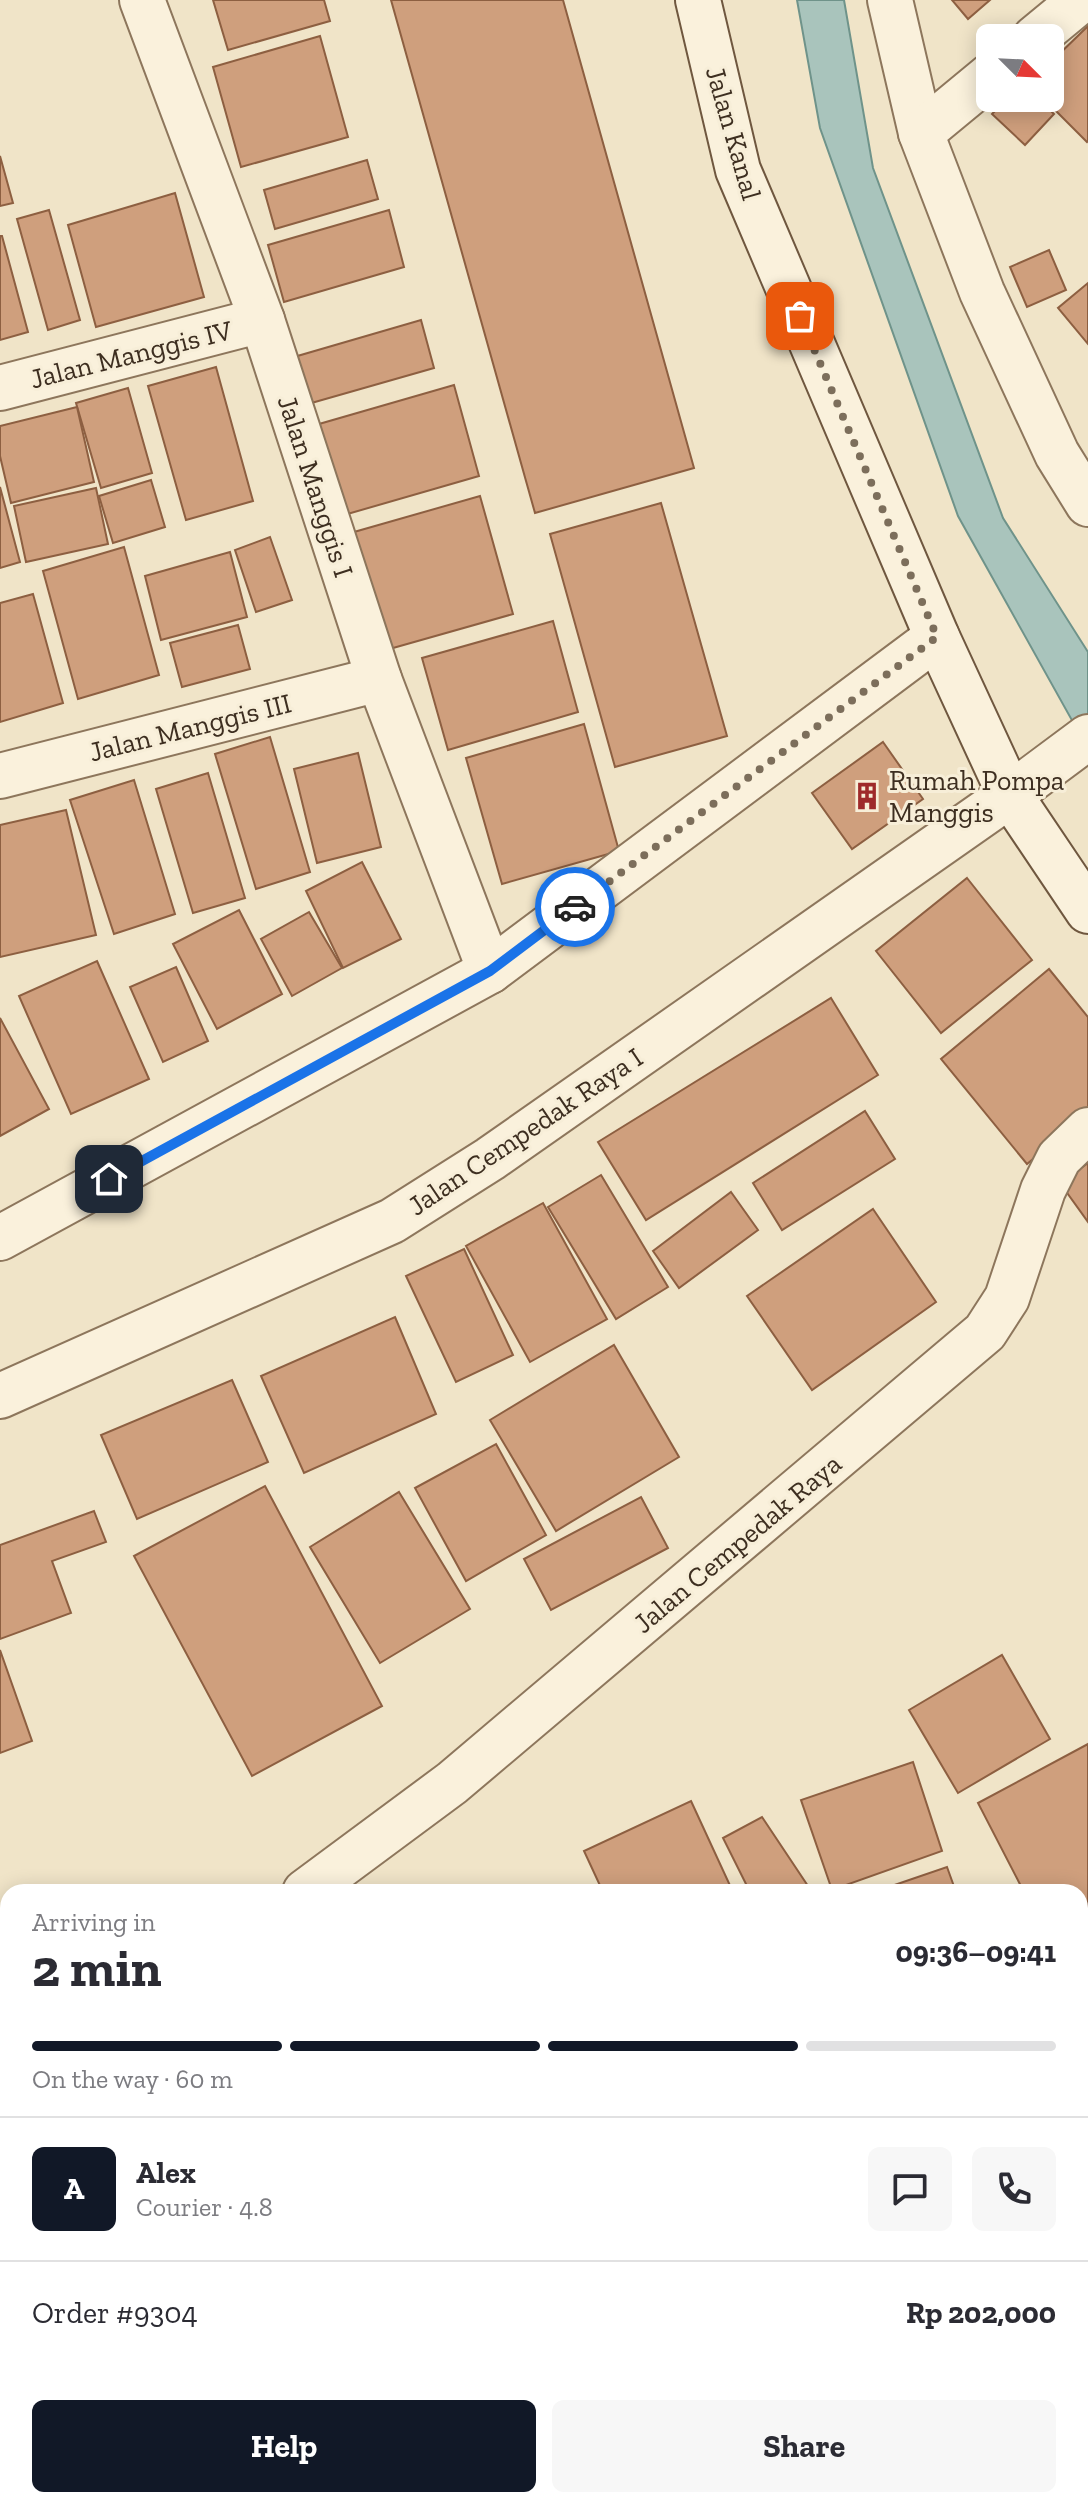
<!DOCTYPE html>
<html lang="en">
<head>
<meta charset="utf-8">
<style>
	body { margin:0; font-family:"Zilla Slab",serif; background:#f7f7f7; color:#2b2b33; height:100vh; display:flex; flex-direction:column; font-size:30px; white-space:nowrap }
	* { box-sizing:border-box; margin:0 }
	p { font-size:26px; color:#7c7c81 }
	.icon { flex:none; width:44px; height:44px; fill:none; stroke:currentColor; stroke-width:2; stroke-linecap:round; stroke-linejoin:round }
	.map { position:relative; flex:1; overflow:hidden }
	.sheet { position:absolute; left:0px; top:1884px; width:1088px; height:624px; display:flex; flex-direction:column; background:#fff; border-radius:24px 24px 0 0; box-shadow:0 4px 20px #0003 }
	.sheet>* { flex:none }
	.needle { width:52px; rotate:114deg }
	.controls { position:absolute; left:976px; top:24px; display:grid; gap:16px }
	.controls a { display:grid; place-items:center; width:88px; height:88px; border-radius:12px; background:#fff; box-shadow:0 4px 20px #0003; font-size:40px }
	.pin { position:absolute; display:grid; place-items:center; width:68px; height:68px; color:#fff; margin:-34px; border-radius:16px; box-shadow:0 4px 12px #0006 }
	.courier { position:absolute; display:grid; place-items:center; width:80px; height:80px; margin:-40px; border:6px solid #1a73e8; border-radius:50%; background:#fff; color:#222; box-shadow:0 2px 10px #0007 }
	.head em { font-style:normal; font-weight:700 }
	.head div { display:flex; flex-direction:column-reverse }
	.head { display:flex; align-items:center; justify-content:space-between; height:136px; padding:0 32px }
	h1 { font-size:52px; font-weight:700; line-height:60px }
	.bar { display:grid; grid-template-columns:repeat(4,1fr); gap:12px 8px; align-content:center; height:96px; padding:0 32px }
	.bar i { height:10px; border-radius:6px; background:#e1e1e2 }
	.bar .on { background:#111827 }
	.bar p { grid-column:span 4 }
	.line { display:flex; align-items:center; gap:20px; padding:0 32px; border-top:2px solid #e1e1e2 }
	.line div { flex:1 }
	.round { display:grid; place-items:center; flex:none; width:84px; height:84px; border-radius:12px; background:#f7f7f7 }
	.primary-button { display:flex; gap:16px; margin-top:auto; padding:16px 32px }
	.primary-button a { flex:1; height:92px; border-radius:12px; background:#111827; color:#fff; font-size:32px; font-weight:700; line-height:92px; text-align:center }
	.primary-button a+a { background:#f7f7f7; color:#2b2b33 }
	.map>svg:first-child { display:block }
</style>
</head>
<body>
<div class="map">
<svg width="1088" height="2508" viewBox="0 0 1088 2508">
	<rect width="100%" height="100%" fill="#f0e4c8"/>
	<!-- water -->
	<path fill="#a9c4bc" stroke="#6f938a" stroke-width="2" d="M797,0h47l29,168 130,350 85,134v97l-130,-233 -138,-388z"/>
	<!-- building -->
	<g fill="#cf9f7d" stroke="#8d5f41" stroke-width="2">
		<path d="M213,0h111l6,21 -102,29z"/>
		<path d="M391,0h172l131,468 -159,45z"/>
		<path d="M952,0h38l-22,19z"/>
		<path d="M1088,26v115l-1,1 -44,-44h7v-35z"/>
		<path d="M320,36l28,101 -107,30 -28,-100z"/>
		<path d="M1008,98h30l16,16 -29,31 -33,-31z"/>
		<path d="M0,156l13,47 -13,3z"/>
		<path d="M367,160l11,39 -103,30 -11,-39z"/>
		<path d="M175,193l29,104 -108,30 -28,-102z"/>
		<path d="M49,210l31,110 -32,10 -31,-111z"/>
		<path d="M389,210l15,57 -120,35 -16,-57z"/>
		<path d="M0,236h2l26,96 -28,8z"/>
		<path d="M1049,250l17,40 -39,17 -17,-40z"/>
		<path d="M1088,283v61l-30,-36z"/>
		<path d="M421,320l13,48 -126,36 -14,-47z"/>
		<path d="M216,367l37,134 -67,19 -38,-134z"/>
		<path d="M454,385l25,91 -135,39 -25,-91z"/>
		<path d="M128,388l24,85 -51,15 -25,-85z"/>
		<path d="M77,407l17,75 -83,21 -11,-47v-30z"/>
		<path d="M151,480l14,47 -52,16 -14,-47z"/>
		<path d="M0,487l20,75 -20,6z"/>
		<path d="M96,488l12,56 -82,18 -12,-56z"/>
		<path d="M480,496l33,118 -127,36 -32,-118z"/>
		<path d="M661,503l66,233 -112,31 -65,-233z"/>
		<path d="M270,537l22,63 -36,12 -21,-62z"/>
		<path d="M124,547l35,128 -81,24 -35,-128z"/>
		<path d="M230,552l17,65 -86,23 -16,-64z"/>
		<path d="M33,594l30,109 -63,19v-119z"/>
		<path d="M553,621l25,91 -130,38 -26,-92z"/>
		<path d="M238,625l12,44 -68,18 -12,-44z"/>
		<path d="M584,724l35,127 -117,33 -36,-126z"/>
		<path d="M270,737l40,135 -54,17 -41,-135z"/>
		<path d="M883,742l40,57 -71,50 -40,-56z"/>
		<path d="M358,753l23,94 -64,16 -23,-94z"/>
		<path d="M208,773l37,125 -52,15 -37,-124z"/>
		<path d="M134,780l41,134 -61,20 -44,-134z"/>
		<path d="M66,810l30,125 -96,22v-132z"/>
		<path d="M362,862l39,77 -58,29 -37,-77z"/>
		<path d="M967,878l65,82 -91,73 -65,-82z"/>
		<path d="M239,910l43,84 -65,35 -44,-85z"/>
		<path d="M309,912l33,56 -50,28 -31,-57z"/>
		<path d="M97,961l52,118 -78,35 -52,-118z"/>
		<path d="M176,967l32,74 -45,21 -33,-75z"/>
		<path d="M1049,969l39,48v96l-61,51 -86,-105z"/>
		<path d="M831,998l47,77 -232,145 -48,-78z"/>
		<path d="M0,1018l49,91 -49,27z"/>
		<path d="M865,1111l30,48 -113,71 -29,-47z"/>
		<path d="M1088,1163v59l-28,-39z"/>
		<path d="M601,1175l67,112 -52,32 -68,-112z"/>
		<path d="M731,1192l27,38 -79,58 -26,-37z"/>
		<path d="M543,1203l64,116 -77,43 -64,-116z"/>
		<path d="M873,1209l63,93 -124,88 -65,-94z"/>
		<path d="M464,1249l49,106 -57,27 -50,-106z"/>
		<path d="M395,1317l41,97 -132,59 -43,-97z"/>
		<path d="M614,1345l65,112 -123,74 -66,-111z"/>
		<path d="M232,1380l36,82 -131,57 -36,-84z"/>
		<path d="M496,1444l50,91 -80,46 -51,-93z"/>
		<path d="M265,1486l117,220 -130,70 -118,-220z"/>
		<path d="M399,1492l71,117 -90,54 -70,-116z"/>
		<path d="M641,1497l27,51 -117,62 -27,-51z"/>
		<path d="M94,1511l12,31 -54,19 19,52 -71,26v-94z"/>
		<path d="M0,1650l32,91 -32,12z"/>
		<path d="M1002,1655l48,84 -92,54 -49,-83z"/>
		<path d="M1088,1744v271l-8,-16v-107h-56l-46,-89z"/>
		<path d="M913,1762l29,89 -110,39 -31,-90z"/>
		<path d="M691,1801l42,91h-130l-19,-41z"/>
		<path d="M762,1817l50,75h-62l-27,-54z"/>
		<path d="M947,1867l9,25h-82z"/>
		<path d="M8,1939v140l-8,5v-140z"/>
		<path d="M1080,2172l8,6v93l-8,5z"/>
		<path d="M0,2211l8,12v176l-8,-12z"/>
		<path d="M1088,2359v50l-8,-11v-33z"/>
		<path d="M1080,2415l8,11v70l-8,-11z"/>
		<path d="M48,2500h75l6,8h-92z"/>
		<path d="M142,2500h124l-11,8h-107z"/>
		<path d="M477,2500h70l5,8h-71z"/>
		<path d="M565,2500h44l-12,8h-27z"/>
		<path d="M640,2500h85l5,8h-103z"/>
		<path d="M742,2500h44l-11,8h-27z"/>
		<path d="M895,2500h20l7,8h-37z"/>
		<path d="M932,2500h38l7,8h-51z"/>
		<path d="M984,2500h51l6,8h-51z"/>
		<path d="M1048,2500h23l-10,8h-7z"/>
	</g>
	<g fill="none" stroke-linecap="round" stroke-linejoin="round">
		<defs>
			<g id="street">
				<path d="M142,0l120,320 117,359 111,292"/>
				<path d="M890,0l31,133 61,159 75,162 31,50"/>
				<path d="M1035,38l46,-38"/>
				<path d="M921,133l69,-57"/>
				<path d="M0,388l262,-68"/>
				<path d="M0,776l379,-97"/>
				<path d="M0,1238l490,-267 447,-334"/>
				<path d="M0,1396l392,-175 98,-62 520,-364 78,-58"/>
				<path d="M305,1892l147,-109 533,-451 22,-34 36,-108 16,-32 29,-28"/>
				<path d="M0,2118l8,-6"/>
				<path d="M1080,2160l8,-3"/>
				<path d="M1080,2318l8,-6"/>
				<path d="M392,2508l10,-8"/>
				<path d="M820,2508l12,-8"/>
			</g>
			<path id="secondary" d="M698,0l40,170 199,467 73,158 78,116"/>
		</defs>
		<!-- street casing -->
		<use href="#street" stroke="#8d765c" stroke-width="48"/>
		<!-- secondary casing -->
		<use href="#secondary" stroke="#6f573f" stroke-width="48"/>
		<!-- street -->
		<use href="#street" stroke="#faf1dc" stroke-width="44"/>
		<!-- secondary -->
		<use href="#secondary" stroke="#faf1dc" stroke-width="44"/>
	</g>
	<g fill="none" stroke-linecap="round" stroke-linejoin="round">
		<!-- done -->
		<path stroke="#7c6e5b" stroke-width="8" stroke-dasharray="0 14.4" d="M575,907l362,-270 -137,-321"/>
		<!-- route -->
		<path stroke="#1a73e8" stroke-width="10" d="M109,1179l381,-208 85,-64"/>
	</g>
	<!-- icons -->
	<defs>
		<symbol id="building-bare" viewBox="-9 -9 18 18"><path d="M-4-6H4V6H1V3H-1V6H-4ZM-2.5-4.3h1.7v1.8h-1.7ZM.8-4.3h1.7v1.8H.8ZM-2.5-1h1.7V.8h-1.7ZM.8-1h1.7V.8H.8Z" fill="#9e2a2b" stroke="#f7eed8" stroke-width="2.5" paint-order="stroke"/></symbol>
	</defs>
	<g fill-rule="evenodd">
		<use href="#building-bare" x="847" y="776" width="40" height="40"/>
	</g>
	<g text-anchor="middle" stroke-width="6" stroke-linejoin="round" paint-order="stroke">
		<!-- street labels -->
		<g font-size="28" fill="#3d2e20" stroke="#f7eed8">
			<text transform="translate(734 133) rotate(74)" y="10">Jalan Kanal</text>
			<text transform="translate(131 354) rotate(-14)" y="10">Jalan Manggis IV</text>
			<text transform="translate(316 486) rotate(72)" y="10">Jalan Manggis I</text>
			<text transform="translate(190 727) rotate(-14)" y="10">Jalan Manggis III</text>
			<text transform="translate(525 1131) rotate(-34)" y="10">Jalan Cempedak Raya I</text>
			<text transform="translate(737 1543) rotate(-40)" y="10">Jalan Cempedak Raya</text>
		</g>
		<!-- poi labels -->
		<g font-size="28" fill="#3d2e20" stroke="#f7eed8" text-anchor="start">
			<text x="889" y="790">Rumah Pompa<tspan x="889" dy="32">Manggis</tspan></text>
		</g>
	</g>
</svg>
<div class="controls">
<a><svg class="needle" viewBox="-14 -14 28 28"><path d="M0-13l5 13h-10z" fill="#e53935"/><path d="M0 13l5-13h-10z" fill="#7c7c81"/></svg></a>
</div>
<div class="pin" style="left:800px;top:316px;background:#ea580c"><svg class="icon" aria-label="bag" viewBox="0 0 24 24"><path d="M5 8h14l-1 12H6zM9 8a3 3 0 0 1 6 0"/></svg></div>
<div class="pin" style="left:109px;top:1179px;background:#1f2937"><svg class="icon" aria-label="home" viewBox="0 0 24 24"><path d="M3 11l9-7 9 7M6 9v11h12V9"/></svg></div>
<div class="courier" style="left:575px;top:907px"><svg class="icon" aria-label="car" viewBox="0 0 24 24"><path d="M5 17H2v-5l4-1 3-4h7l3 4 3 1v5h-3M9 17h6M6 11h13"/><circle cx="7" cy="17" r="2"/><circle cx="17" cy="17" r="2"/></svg></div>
<section class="sheet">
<div class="head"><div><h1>2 min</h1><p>Arriving in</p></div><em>09:36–09:41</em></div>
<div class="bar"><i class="on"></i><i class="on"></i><i class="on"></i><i></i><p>On the way · 60 m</p></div>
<div class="line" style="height:144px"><b class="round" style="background:#111827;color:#fff">A</b><div><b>Alex</b><p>Courier · 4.8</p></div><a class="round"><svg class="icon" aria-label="chat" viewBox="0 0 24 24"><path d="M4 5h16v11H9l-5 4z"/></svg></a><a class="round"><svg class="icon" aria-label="phone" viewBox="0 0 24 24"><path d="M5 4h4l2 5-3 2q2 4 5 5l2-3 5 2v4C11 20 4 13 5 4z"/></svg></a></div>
<div class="line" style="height:104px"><div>Order #9304</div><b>Rp 202,000</b></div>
<div class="primary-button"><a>Help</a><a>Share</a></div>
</section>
</div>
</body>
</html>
